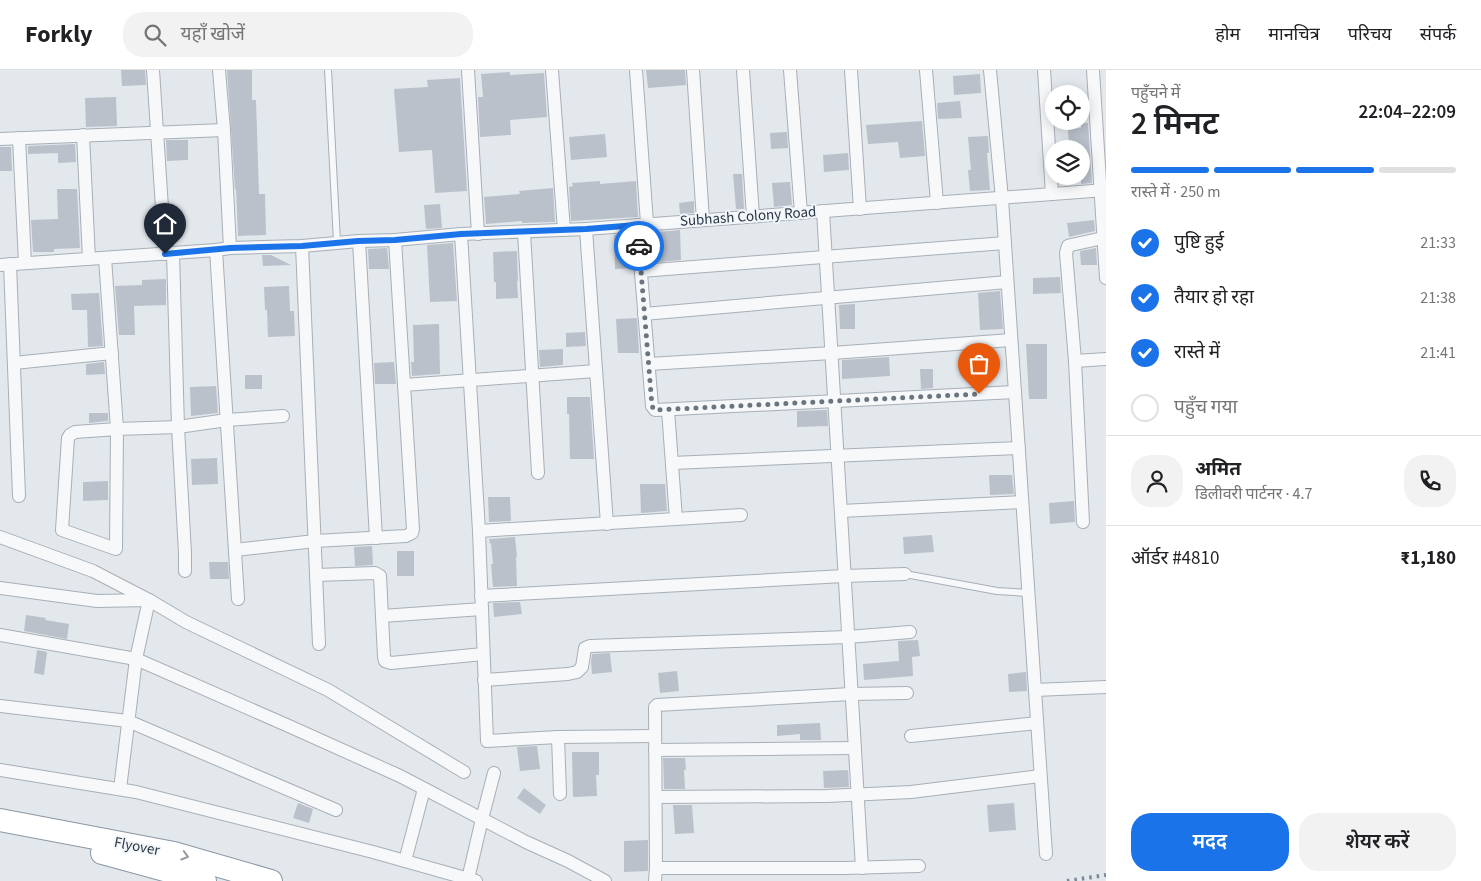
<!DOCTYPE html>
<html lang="hi">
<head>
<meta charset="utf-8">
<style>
	body { margin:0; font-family:"Source Sans 3","Noto Sans Devanagari",sans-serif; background:#f2f2f2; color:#202124; height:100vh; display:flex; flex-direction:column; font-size:19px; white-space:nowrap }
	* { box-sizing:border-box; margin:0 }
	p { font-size:16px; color:#757577 }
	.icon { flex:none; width:28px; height:28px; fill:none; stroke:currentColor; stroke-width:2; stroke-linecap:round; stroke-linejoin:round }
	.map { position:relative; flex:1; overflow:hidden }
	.side { display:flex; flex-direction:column; background:#fff; width:375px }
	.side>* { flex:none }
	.tools { position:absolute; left:1045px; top:15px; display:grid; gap:10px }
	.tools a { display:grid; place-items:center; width:45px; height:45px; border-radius:50%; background:#fff; box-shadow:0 2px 12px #0003; font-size:25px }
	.pin { position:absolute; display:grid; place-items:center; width:42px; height:42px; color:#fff; margin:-51px -21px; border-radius:50% 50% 50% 0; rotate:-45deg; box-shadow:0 0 5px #0007 }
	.pin .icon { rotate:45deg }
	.courier { position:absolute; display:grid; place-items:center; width:50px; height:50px; margin:-25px; border:4px solid #1a73e8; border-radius:50%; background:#fff; color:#222; box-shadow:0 1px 6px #0007 }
	.overview em { font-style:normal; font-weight:600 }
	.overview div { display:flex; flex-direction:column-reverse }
	.overview { display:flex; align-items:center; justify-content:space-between; height:85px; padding:0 25px }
	h1 { font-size:32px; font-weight:600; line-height:38px }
	.bar { display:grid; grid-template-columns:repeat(4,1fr); gap:8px 5px; align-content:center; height:60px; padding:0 25px }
	.bar i { height:6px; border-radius:4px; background:#e0e0e0 }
	.bar .active { background:#1a73e8 }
	.bar p { grid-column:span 4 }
	.line { display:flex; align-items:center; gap:12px; padding:0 25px; border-top:1px solid #e0e0e0 }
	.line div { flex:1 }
	.round { display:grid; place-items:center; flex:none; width:52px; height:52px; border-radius:20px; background:#f2f2f2 }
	ol { padding:0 25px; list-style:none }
	li { display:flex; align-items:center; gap:15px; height:55px }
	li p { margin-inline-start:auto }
	li .icon { padding:5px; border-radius:50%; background:#1a73e8; color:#fff; stroke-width:4 }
	li:last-child { color:#757577 }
	li i { width:28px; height:28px; border:2px solid #e0e0e0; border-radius:50% }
	.primary-button { display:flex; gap:10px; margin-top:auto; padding:10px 25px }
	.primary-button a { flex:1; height:58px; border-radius:20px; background:#1a73e8; color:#fff; font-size:20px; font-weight:600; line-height:58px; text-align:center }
	.primary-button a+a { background:#f2f2f2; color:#202124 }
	header { display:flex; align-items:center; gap:30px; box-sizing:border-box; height:70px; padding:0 25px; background:#fff; border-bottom:1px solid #e0e0e0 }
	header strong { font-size:24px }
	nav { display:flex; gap:28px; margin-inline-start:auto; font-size:18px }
	.search { width:350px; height:45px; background:#f2f2f2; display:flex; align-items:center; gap:12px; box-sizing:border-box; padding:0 18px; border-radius:20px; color:#757577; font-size:19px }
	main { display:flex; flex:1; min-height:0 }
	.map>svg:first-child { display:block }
</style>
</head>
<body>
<header>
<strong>Forkly</strong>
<div class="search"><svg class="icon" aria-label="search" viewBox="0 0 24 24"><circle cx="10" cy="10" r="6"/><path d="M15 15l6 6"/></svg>यहाँ खोजें</div>
<nav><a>होम</a><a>मानचित्र</a><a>परिचय</a><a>संपर्क</a></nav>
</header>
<main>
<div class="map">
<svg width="1106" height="811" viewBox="0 0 1106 811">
	<rect width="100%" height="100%" fill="#e3e8ec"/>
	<!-- building -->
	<g fill="#bac1cb">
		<path d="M121,0h24l1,15 -24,1z"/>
		<path d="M227,0h25v30h4l3,94h6l1,41 -28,1 -2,-47h-1z"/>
		<path d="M646,0h39l1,15 -38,3z"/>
		<path d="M510,2v3l34,-2 3,44 -37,3 1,15 -31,2 -2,-40h5l-2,-23z"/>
		<path d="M980,4l1,19 -27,2 -1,-19z"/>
		<path d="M460,8l7,113 -32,2 -3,-43 -33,2 -5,-63 34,-2 -1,-7z"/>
		<path d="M116,27l1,29 -31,1 -1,-29z"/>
		<path d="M960,31l2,17 -24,1 -1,-16z"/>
		<path d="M922,51l3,35 -25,2 -2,-16 -30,2 -2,-19z"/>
		<path d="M1081,53h7l4,60 -11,1v-35h-12l-1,-20 13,-1z"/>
		<path d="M787,62l1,16 -17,1 -1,-16z"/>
		<path d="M605,64l2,23 -36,3 -2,-23z"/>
		<path d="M988,66l1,17h-2l3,37 -20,1 -2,-21h3l-3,-33z"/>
		<path d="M166,70h22v20l-21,1z"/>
		<path d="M75,74l1,18 -18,1v-10l-30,1v-8z"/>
		<path d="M0,77h11l1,24h-12z"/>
		<path d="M848,83l1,17 -25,2 -1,-17z"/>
		<path d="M733,104h9l2,35h-8z"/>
		<path d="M600,111v3l36,-3 2,36 -67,4 -2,-34 4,-1 -1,-3z"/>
		<path d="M790,112l2,23 -18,2 -2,-24z"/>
		<path d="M553,118l2,34 -33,1v-2l-36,3 -2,-27 36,-3 -1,-3z"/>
		<path d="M57,119h20l3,59 -26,1v3h-21l-2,-32 27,-1z"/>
		<path d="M694,131v12l-14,1 -1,-11z"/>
		<path d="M440,134l2,24 -16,1 -2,-24z"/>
		<path d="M1094,150l1,11 -26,6 -2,-14z"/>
		<path d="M680,160l1,30 -23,2 -1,-30z"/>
		<path d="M630,164l2,34 -17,1 -1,-34z"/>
		<path d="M453,173l4,58 -27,1 -3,-57z"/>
		<path d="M387,178l2,21h-20l-1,-20z"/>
		<path d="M1096,178l1,17h-16l-1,-14z"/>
		<path d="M517,181l1,30h-1l1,17 -22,1v-17h-2l-1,-30z"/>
		<path d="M262,185h9l20,10 -28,1z"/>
		<path d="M1060,207l1,16 -28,1v-16z"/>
		<path d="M166,209v26l-32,1 1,29h-16l-4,-49 27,-1v-5z"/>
		<path d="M289,216l1,25h4l1,25 -27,1 -1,-27h-2l-1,-23z"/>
		<path d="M1000,221l3,38 -23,1 -2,-37z"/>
		<path d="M99,223l4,53 -15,1 -1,-37h-15l-1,-16z"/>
		<path d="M855,234v25h-15l-1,-24z"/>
		<path d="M637,248l2,35h-21l-2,-34z"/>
		<path d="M439,254l1,50 -28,2 -1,-14h3l-1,-37z"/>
		<path d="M585,262l1,14 -20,1v-14z"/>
		<path d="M1026,274h21v55h-18z"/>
		<path d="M563,279v16l-23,2 -1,-17z"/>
		<path d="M889,287l1,19 -48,3v-19z"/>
		<path d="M104,292l1,12 -19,1v-11z"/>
		<path d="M394,292l2,22h-21l-1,-21z"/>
		<path d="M920,299h13v19l-12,1z"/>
		<rect x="245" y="305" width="17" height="14"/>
		<path d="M216,316l2,27 -27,3 -1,-29z"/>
		<path d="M567,327h23l4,62h-24l-1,-45h-2z"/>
		<path d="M827,340l1,16 -31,1v-16z"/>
		<path d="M89,343h19v8l-19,2z"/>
		<path d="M217,388l1,26 -26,1 -1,-26z"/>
		<path d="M989,405h23l2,19 -24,1z"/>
		<path d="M108,411v19l-25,1v-19z"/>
		<path d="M640,414h25l2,27 -26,2z"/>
		<path d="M488,427h22l1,24 -22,1z"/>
		<path d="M1074,431l1,21 -25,2 -1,-21z"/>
		<path d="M932,465l2,17 -30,2 -1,-17z"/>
		<path d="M515,467l2,20h-1l1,29 -24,1 -2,-23h2l-2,-21 -1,1 -1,-5z"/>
		<path d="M372,476l1,19 -18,1 -1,-19z"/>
		<rect x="397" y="481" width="17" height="25"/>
		<path d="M209,492h19l1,17h-19z"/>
		<path d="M520,532l2,12 -28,3 -1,-14z"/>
		<path d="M26,545l20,3 -1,2 24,4 -2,15 -43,-8z"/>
		<path d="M918,570l2,16 -8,1 1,19 -49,4 -1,-16 36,-3 -1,-20z"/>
		<path d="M37,580l10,2 -3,23 -10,-2z"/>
		<path d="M610,583l2,19 -20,2 -1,-12 1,-8z"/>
		<path d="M677,601l2,20 -19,2 -2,-20z"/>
		<path d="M1026,602l1,19 -18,1 -1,-18z"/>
		<path d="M820,653l1,17h-21v-6l-23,2v-11z"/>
		<path d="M537,676l3,23 -20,2 -3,-24z"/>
		<path d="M572,682h27v23h-3l1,21 -24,1z"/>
		<path d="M663,688h22l1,12h-2l1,19h-21z"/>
		<path d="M848,700l1,17 -25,1 -1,-17z"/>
		<path d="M524,718l22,17 -6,9 -23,-16z"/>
		<path d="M298,733l15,6 -4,14 -16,-5z"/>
		<path d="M1014,733l2,27 -27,2 -2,-27z"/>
		<path d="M673,735h19l2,28 -19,1z"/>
		<path d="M648,770v31l-24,1v-31z"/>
	</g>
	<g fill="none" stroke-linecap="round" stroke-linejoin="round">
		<defs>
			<g id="lane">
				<path d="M328,0l9,172"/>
				<path d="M905,504l92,17 31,2"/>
			</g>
			<g id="street">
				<path d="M153,0l12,184"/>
				<path d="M219,0l5,60 6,118"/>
				<path d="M468,0l10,164"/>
				<path d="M552,0l12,160"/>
				<path d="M636,0l11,153"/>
				<path d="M693,0l10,150"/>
				<path d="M743,0l10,146"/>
				<path d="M790,0l11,143"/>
				<path d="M851,0l9,139"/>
				<path d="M926,0l11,133"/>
				<path d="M990,0l12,129 44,655"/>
				<path d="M1044,0l8,124"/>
				<path d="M1093,0l13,208"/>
				<path d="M83,65l6,124"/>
				<path d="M19,68l6,125"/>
				<path d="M0,69l224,-9"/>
				<path d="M823,141l39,657"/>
				<path d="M637,155l15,181 3,4 360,-18"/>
				<path d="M586,159l21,295"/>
				<path d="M524,162l14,241"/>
				<path d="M461,164l18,297 8,210 71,-4 97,-1"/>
				<path d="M359,171l17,297"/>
				<path d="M302,176l17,398"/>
				<path d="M216,180l22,349"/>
				<path d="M173,183l5,174 7,126v18"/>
				<path d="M105,188l12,171 -1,120 -54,-19 6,-92 2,-3 5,-3 42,-3 61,-2 49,-7 56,-4"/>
				<path d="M10,194l9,232"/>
				<path d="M0,195l216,-15 14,-2 72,-2 57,-5 36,-1 66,-6 125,-5 520,-39"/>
				<path d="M641,201l364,-28"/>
				<path d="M644,244l363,-32"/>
				<path d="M1075,291l31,-2"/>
				<path d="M14,293l98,-10"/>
				<path d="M649,294l183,-11 179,-13"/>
				<path d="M404,315l192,-14"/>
				<path d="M668,340l8,109"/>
				<path d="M672,393l347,-15"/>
				<path d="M841,441l181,-9"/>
				<path d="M1083,452l-8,-161 -9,-108 2,-7 3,-1 32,-7"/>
				<path d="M479,461l262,-16"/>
				<path d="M0,467l93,34 56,29 37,22 142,68 136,82"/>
				<path d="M235,480l80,-9 91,-5 6,-3 1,-4 -18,-289"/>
				<path d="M316,505l59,-2 5,3 4,81 1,4 6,2 92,-9"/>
				<path d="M0,518l97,13 52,-1 -13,59 -16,130"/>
				<path d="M481,526l363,-20 61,-2"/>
				<path d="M382,546l100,-7"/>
				<path d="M0,565l136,24 155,68 109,49 126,66 42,19 37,20"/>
				<path d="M484,610l84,-6 9,-2 5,-5 3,-19 5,-2 258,-9 62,-5"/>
				<path d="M1035,620l71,-3"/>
				<path d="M0,636l128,15 208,89"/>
				<path d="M911,666l126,-13"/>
				<path d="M558,667l2,57"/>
				<path d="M655,680l200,-2"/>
				<path d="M0,700l136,22 237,60 103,29"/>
				<path d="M656,727l171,-1 84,-4 129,-16"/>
				<path d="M405,791l19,-72"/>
				<path d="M656,798h188l75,-2"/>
				<path d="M468,809l14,-60 12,-46"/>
				<path d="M655,811l1,-13 -1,-161 2,-2 194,-11 56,-1"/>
			</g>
			<g id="highway">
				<path d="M0,750l174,33 97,28"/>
				<path d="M102,783l103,28"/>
			</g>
		</defs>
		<!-- lane casing -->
		<use href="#lane" stroke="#a7afb7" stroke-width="8"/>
		<!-- street casing -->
		<use href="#street" stroke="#a7afb7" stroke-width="14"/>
		<!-- highway casing -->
		<use href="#highway" stroke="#8997a4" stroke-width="24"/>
		<!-- lane -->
		<use href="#lane" stroke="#f6f8fa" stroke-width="6"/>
		<!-- street -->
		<use href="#street" stroke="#f6f8fa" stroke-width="12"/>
		<!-- highway -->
		<use href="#highway" stroke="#fff" stroke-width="22"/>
		<!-- rail -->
		<path stroke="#7b8997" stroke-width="4" stroke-dasharray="2.5 5" stroke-linecap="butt" d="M1067,811l39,-6"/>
	</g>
	<!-- one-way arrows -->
	<defs><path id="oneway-chevron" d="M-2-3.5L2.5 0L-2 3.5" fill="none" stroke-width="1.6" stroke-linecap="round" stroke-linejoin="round" transform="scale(1.25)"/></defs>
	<use stroke="#949ba2" href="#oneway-chevron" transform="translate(185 786) rotate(16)"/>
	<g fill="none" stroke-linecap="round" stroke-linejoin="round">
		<!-- done -->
		<path stroke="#6a7580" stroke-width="5" stroke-dasharray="0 9" d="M639,176l13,160 2,4 325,-16"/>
		<!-- route -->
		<path stroke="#1a73e8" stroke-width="6" d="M165,184l65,-6 72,-2 56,-5 37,-1 66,-6 125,-5 51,-4 2,21"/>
	</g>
	<g text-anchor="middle" stroke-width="4" stroke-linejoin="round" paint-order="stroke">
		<!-- street labels -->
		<g font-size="15" fill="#293746" stroke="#f3f6f9">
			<text transform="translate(748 146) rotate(-4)" y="5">Subhash Colony Road</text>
			<text transform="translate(137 776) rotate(11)" y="5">Flyover</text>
		</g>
	</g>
</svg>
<div class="tools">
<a><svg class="icon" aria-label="locate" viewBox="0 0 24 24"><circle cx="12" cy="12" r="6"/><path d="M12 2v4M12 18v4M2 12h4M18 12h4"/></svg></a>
<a><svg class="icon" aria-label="layers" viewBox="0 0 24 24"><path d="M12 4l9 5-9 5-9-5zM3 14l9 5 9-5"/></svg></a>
</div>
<div class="pin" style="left:979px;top:324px;background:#ea580c"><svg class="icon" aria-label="bag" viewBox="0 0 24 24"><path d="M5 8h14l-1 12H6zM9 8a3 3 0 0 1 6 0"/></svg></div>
<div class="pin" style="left:165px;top:184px;background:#1f2937"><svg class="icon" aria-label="home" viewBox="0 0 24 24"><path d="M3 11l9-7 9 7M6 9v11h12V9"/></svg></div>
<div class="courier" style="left:639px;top:176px"><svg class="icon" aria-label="car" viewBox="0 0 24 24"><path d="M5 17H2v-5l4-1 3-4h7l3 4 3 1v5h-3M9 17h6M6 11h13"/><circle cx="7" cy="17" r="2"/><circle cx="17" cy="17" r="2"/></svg></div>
</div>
<section class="side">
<div class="overview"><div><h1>2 मिनट</h1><p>पहुँचने में</p></div><em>22:04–22:09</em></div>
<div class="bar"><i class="active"></i><i class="active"></i><i class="active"></i><i></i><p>रास्ते में · 250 m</p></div>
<ol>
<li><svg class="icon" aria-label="check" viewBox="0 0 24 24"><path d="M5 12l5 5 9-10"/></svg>पुष्टि हुई<p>21:33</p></li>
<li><svg class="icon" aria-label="check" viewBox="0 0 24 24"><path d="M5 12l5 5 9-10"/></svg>तैयार हो रहा<p>21:38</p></li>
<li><svg class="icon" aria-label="check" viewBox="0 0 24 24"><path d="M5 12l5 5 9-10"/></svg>रास्ते में<p>21:41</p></li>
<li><i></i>पहुँच गया</li>
</ol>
<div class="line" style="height:90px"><a class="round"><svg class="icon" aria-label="person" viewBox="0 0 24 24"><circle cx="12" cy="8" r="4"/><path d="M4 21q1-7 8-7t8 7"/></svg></a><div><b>अमित</b><p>डिलीवरी पार्टनर · 4.7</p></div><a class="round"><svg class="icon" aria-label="phone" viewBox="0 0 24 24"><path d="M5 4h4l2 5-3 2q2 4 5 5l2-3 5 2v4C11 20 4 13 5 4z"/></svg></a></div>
<div class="line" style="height:65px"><div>ऑर्डर #4810</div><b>₹1,180</b></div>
<div class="primary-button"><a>मदद</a><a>शेयर करें</a></div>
</section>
</main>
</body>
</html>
